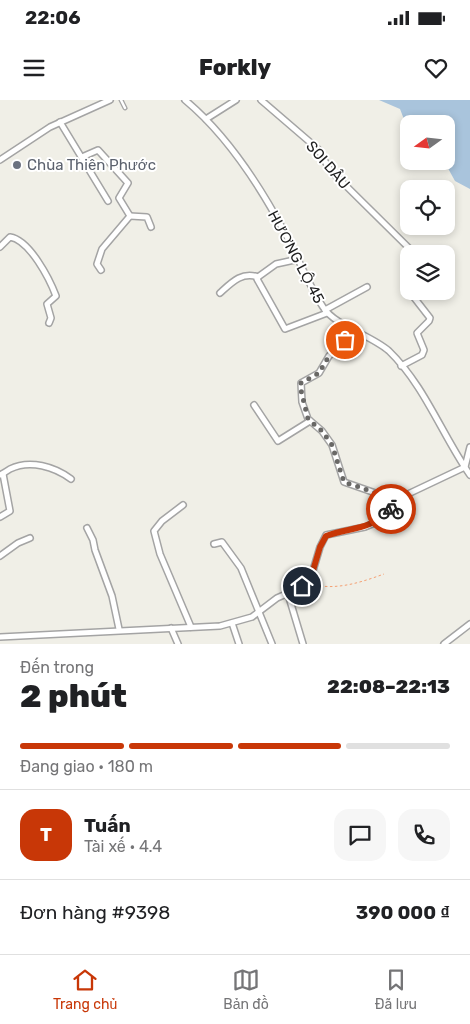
<!DOCTYPE html>
<html lang="vi">
<head>
<meta charset="utf-8">
<style>
	body { margin:0; font-family:Rubik,sans-serif; background:#f6f6f6; color:#202124; height:100vh; display:flex; flex-direction:column; font-size:19px; white-space:nowrap }
	* { box-sizing:border-box; margin:0 }
	p { font-size:16px; color:#757577 }
	.icon { flex:none; width:28px; height:28px; fill:none; stroke:currentColor; stroke-width:2; stroke-linecap:round; stroke-linejoin:round }
	.map { position:relative; height:544px; overflow:hidden }
	.side { display:flex; flex-direction:column; background:#fff; flex:1 }
	.side>* { flex:none }
	.needle { width:32px; rotate:255deg }
	.buttons { position:absolute; left:400px; top:15px; display:grid; gap:10px }
	.buttons a { display:grid; place-items:center; width:55px; height:55px; border-radius:10px; background:#fff; box-shadow:0 2px 8px #0003; font-size:25px }
	.pin { position:absolute; display:grid; place-items:center; width:42px; height:42px; color:#fff; margin:-21px; border:2px solid #fff; border-radius:50%; box-shadow:0 1px 5px #0007 }
	.courier { position:absolute; display:grid; place-items:center; width:50px; height:50px; margin:-25px; border:4px solid #c83707; border-radius:50%; background:#fff; color:#222; box-shadow:0 1px 6px #0007 }
	.headline em { font-style:normal; font-weight:800 }
	.headline div { display:flex; flex-direction:column-reverse }
	.headline { display:flex; align-items:center; justify-content:space-between; height:85px; padding:0 20px }
	h1 { font-size:32px; font-weight:800; line-height:38px }
	.bar { display:grid; grid-template-columns:repeat(4,1fr); gap:8px 5px; align-content:center; height:60px; padding:0 20px }
	.bar i { height:6px; border-radius:4px; background:#e0e0e0 }
	.bar .current { background:#c83707 }
	.bar p { grid-column:span 4 }
	.line { display:flex; align-items:center; gap:12px; padding:0 20px; border-top:1px solid #e0e0e0 }
	.line div { flex:1 }
	.round { display:grid; place-items:center; flex:none; width:52px; height:52px; border-radius:15px; background:#f6f6f6 }
	.status { display:flex; justify-content:space-between; align-items:center; height:35px; padding:0 25px; background:#fff; direction:ltr }
	.status svg { height:14px; fill:currentColor }
	header { display:flex; justify-content:space-between; align-items:center; height:65px; padding:0 20px; background:#fff; font-size:22px; font-weight:800 }
	.menu { display:flex; justify-content:space-around; align-items:center; height:70px; border-top:1px solid #e0e0e0; background:#fff; font-size:14px; color:#757577 }
	.menu a { display:grid; justify-items:center; gap:2px }
	.menu .current { color:#c83707 }
	.map>svg:first-child { display:block }
</style>
</head>
<body>
<div class="status"><b>22:06</b><svg viewBox="0 0 49 12"><path d="M0 12V9h3v3zM5 12V6h3v6zM10 12V3h3v9zM15 12V0h3v12zM26 1h20v11H26zM47 4h2v5h-2z"/></svg></div>
<header><svg class="icon" aria-label="menu" viewBox="0 0 24 24"><path d="M4 6h16M4 12h16M4 18h16"/></svg>Forkly<svg class="icon" aria-label="heart" viewBox="0 0 24 24"><path d="M12 20l-8-8c-3-5 5-10 8-4 3-6 11-1 8 4z"/></svg></header>
<div class="map">
<svg width="470" height="544" viewBox="0 0 470 544">
	<rect width="100%" height="100%" fill="#f0efe7"/>
	<!-- water -->
	<path fill="#a9c4dc" d="M379,0h91v89l-15,-8 -11,-20h2v-37h-37v21l-2,-18 -7,-18z"/>
	<g fill="none" stroke-linecap="round" stroke-linejoin="round">
		<defs>
			<path id="service" d="M121,0l4,8"/>
			<g id="minor">
				<path d="M185,0c41,34 75,86 100,133 13,24 23,51 38,74 12,19 48,28 66,44 36,35 53,84 81,124"/>
				<path d="M261,0l57,49 12,21 85,84"/>
				<path d="M206,19l30,-19"/>
				<path d="M60,22l48,79"/>
				<path d="M82,57l16,-7 30,33 -9,15 11,18 -28,33 -5,15 4,6"/>
				<path d="M0,60l50,-33 60,-27"/>
				<path d="M130,116l17,1 4,10"/>
				<path d="M0,147l10,-10c20,3 40,43 46,59l-9,8 4,14 -2,5"/>
				<path d="M299,159l-23,5 -18,13 -1,2 28,50 42,-16"/>
				<path d="M409,185v5"/>
				<path d="M220,193c11,-10 22,-22 38,-16"/>
				<path d="M325,210l42,-23"/>
				<path d="M356,230l-27,26 -10,17 -18,10 1,19 6,17 14,12 10,14 12,37 40,14 8,12"/>
				<path d="M401,266l21,-11 2,-5 -7,-17 12,-12 1,-3 -21,-27"/>
				<path d="M254,305l24,36 32,-20"/>
				<path d="M0,375c4,-2 7,-4 10,-6 20,-10 45,-2 61,10"/>
				<path d="M183,405l-21,16 -8,10 6,23 31,73"/>
				<path d="M0,417l10,-6 -7,-37"/>
				<path d="M87,428l6,12 2,10 17,46 7,33"/>
				<path d="M214,444l8,-2 19,26 31,76"/>
				<path d="M0,456l18,-13 12,-5"/>
				<path d="M288,494l15,50"/>
				<path d="M232,523l7,21"/>
				<path d="M171,528l7,16"/>
				<path d="M0,537l220,-11 32,-9 25,-19 32,-14 11,-37 6,-12 39,-8 12,-5 31,-28 57,-27 5,-20"/>
				<path d="M444,544l26,-20"/>
			</g>
		</defs>
		<!-- service casing -->
		<use href="#service" stroke="#a4a4a4" stroke-width="5"/>
		<!-- minor casing -->
		<use href="#minor" stroke="#a4a4a4" stroke-width="8"/>
		<!-- path -->
		<path stroke="#f5a073" stroke-width="1" stroke-dasharray="2.5 2.5" stroke-linecap="butt" d="M315,485c23,5 47,-3 69,-11"/>
		<!-- service -->
		<use href="#service" stroke="#fff" stroke-width="2.5"/>
		<!-- minor -->
		<use href="#minor" stroke="#fff" stroke-width="5"/>
	</g>
	<g fill="none" stroke-linecap="round" stroke-linejoin="round">
		<!-- done -->
		<path stroke="#696866" stroke-width="5" stroke-dasharray="0 9" d="M345,240l-16,16 -10,17 -18,10 -1,3 8,33 14,12 10,14 12,37c12,5 48,12 47,27"/>
		<!-- route -->
		<path stroke="#c83707" stroke-width="6" d="M302,486l7,-2 11,-37 6,-11c28,-10 41,-4 65,-27"/>
	</g>
	<!-- markers -->
	<circle fill="#6b7280" stroke="#fff" stroke-width="2" cx="17" cy="65" r="5"/>
	<g text-anchor="middle" stroke-width="4" stroke-linejoin="round" paint-order="stroke">
		<!-- worship labels -->
		<g font-size="15" fill="#5b616d" stroke="#fff" text-anchor="start">
			<text x="27" y="70">Chùa Thiên Phước</text>
		</g>
		<!-- street labels -->
		<g font-size="15" fill="#202020" stroke="#fff">
			<text transform="translate(328 65) rotate(49)" y="5">SOI DÂU</text>
			<text transform="translate(296 157) rotate(62)" y="5">HƯƠNG LỘ 45</text>
		</g>
	</g>
</svg>
<div class="buttons">
<a><svg class="needle" viewBox="-14 -14 28 28"><path d="M0-13l5 13h-10z" fill="#e53935"/><path d="M0 13l5-13h-10z" fill="#757577"/></svg></a>
<a><svg class="icon" aria-label="locate" viewBox="0 0 24 24"><circle cx="12" cy="12" r="6"/><path d="M12 2v4M12 18v4M2 12h4M18 12h4"/></svg></a>
<a><svg class="icon" aria-label="layers" viewBox="0 0 24 24"><path d="M12 4l9 5-9 5-9-5zM3 14l9 5 9-5"/></svg></a>
</div>
<div class="pin" style="left:345px;top:240px;background:#ea580c"><svg class="icon" aria-label="bag" viewBox="0 0 24 24"><path d="M5 8h14l-1 12H6zM9 8a3 3 0 0 1 6 0"/></svg></div>
<div class="pin" style="left:302px;top:486px;background:#1f2937"><svg class="icon" aria-label="home" viewBox="0 0 24 24"><path d="M3 11l9-7 9 7M6 9v11h12V9"/></svg></div>
<div class="courier" style="left:391px;top:409px"><svg class="icon" aria-label="bike" viewBox="0 0 24 24"><circle cx="6" cy="16" r="4"/><circle cx="18" cy="16" r="4"/><path d="M6 16l4-8h5l3 8M10 8l3 8H6M13 5h3"/></svg></div>
</div>
<section class="side">
<div class="headline"><div><h1>2 phút</h1><p>Đến trong</p></div><em>22:08–22:13</em></div>
<div class="bar"><i class="current"></i><i class="current"></i><i class="current"></i><i></i><p>Đang giao · 180 m</p></div>
<div class="line" style="height:90px"><b class="round" style="background:#c83707;color:#fff">T</b><div><b>Tuấn</b><p>Tài xế · 4.4</p></div><a class="round"><svg class="icon" aria-label="chat" viewBox="0 0 24 24"><path d="M4 5h16v11H9l-5 4z"/></svg></a><a class="round"><svg class="icon" aria-label="phone" viewBox="0 0 24 24"><path d="M5 4h4l2 5-3 2q2 4 5 5l2-3 5 2v4C11 20 4 13 5 4z"/></svg></a></div>
<div class="line" style="height:65px"><div>Đơn hàng #9398</div><b>390 000 ₫</b></div>
</section>
<nav class="menu">
<a class="current"><svg class="icon" aria-label="home" viewBox="0 0 24 24"><path d="M3 11l9-7 9 7M6 9v11h12V9"/></svg>Trang chủ</a>
<a><svg class="icon" aria-label="map" viewBox="0 0 24 24"><path d="M3 6l6-2 6 2 6-2v14l-6 2-6-2-6 2zM9 4v14M15 6v14"/></svg>Bản đồ</a>
<a><svg class="icon" aria-label="saved" viewBox="0 0 24 24"><path d="M7 4h10v16l-5-4-5 4z"/></svg>Đã lưu</a>
</nav>
</body>
</html>
